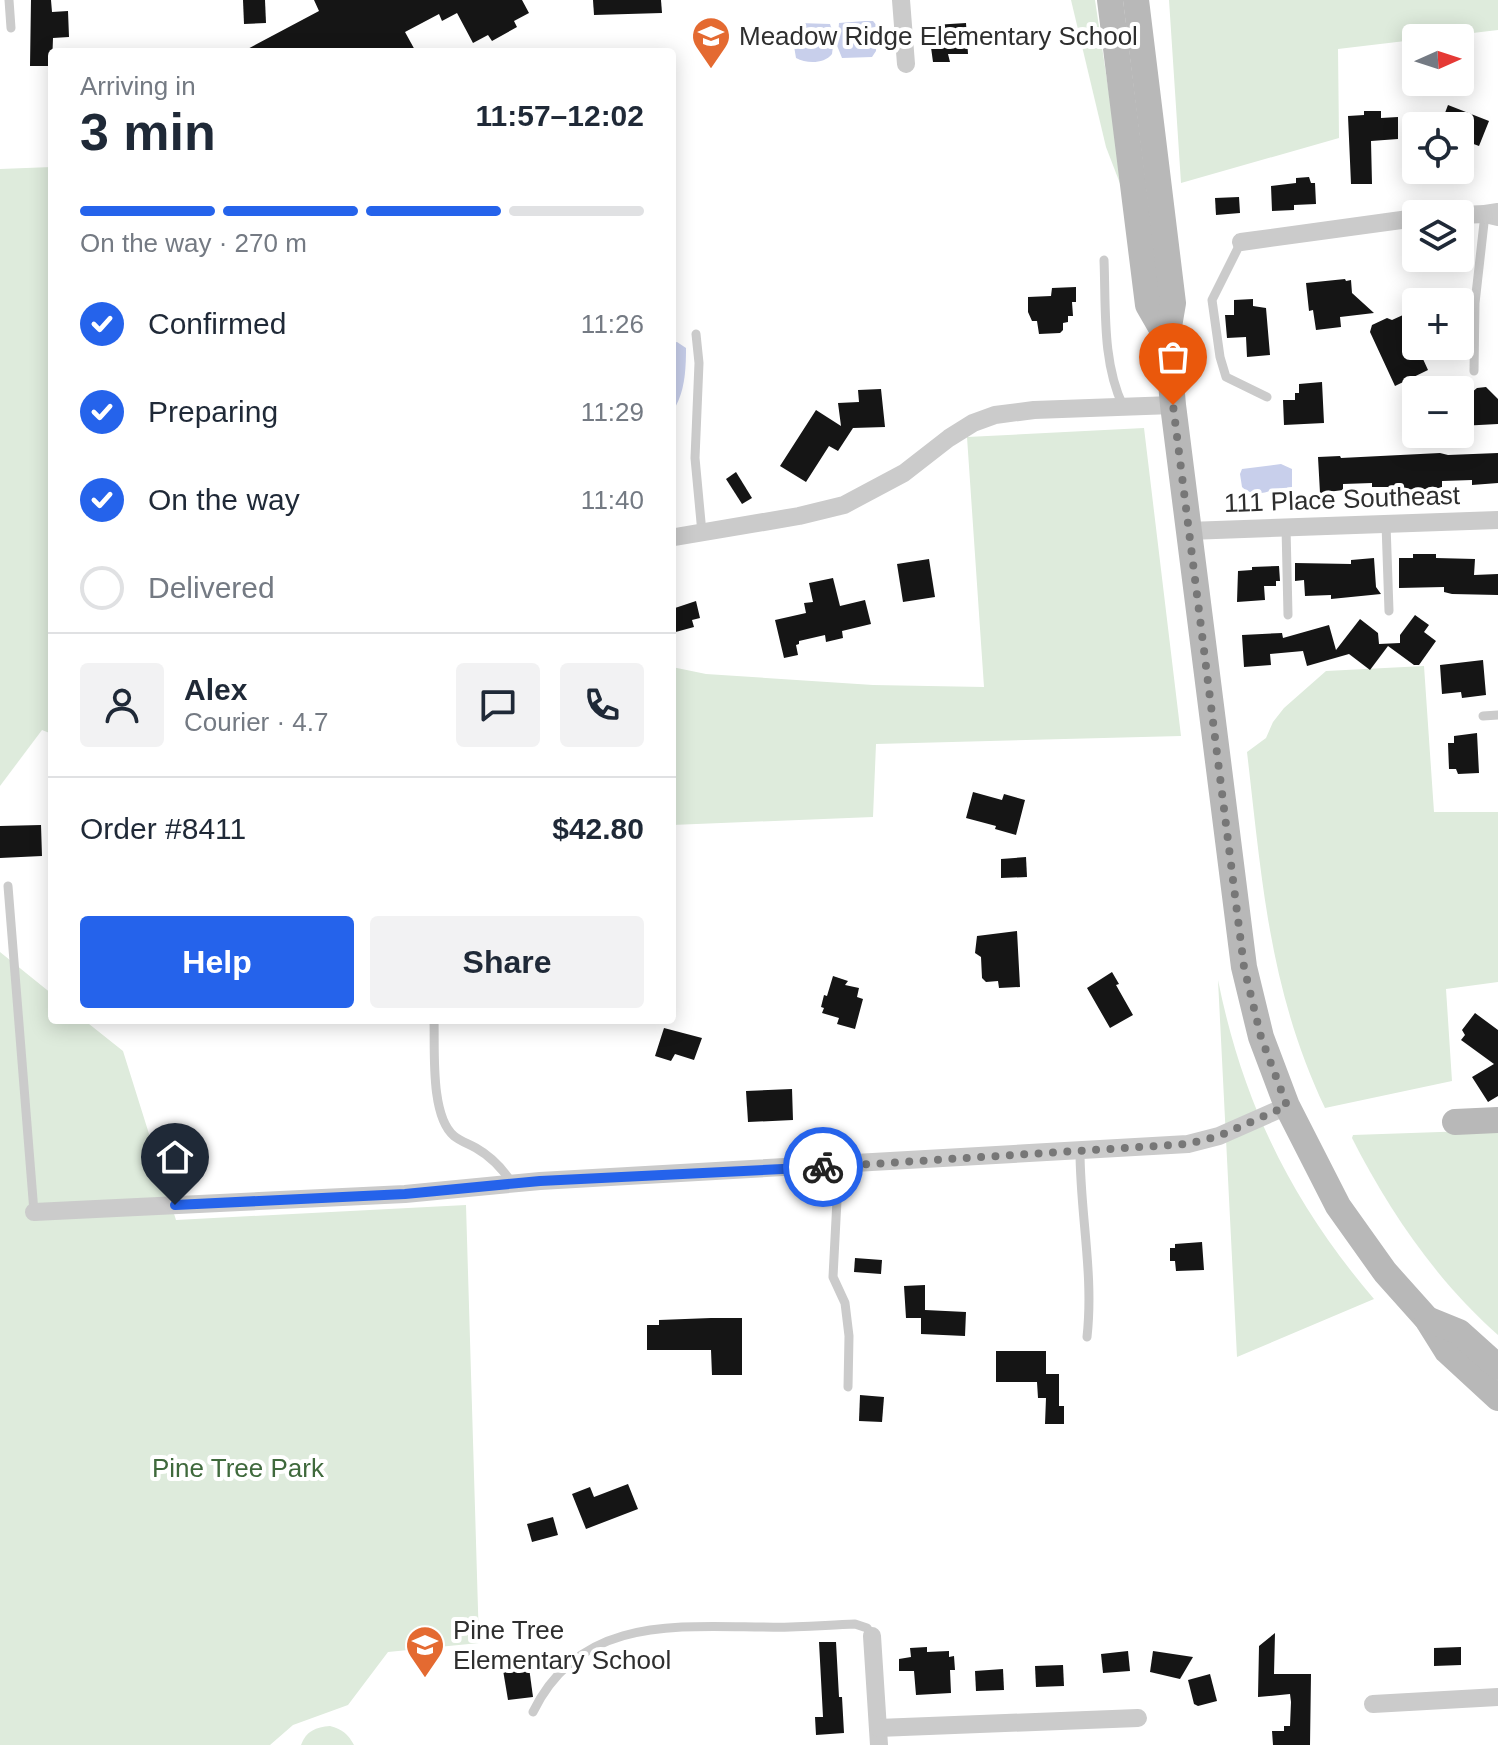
<!DOCTYPE html>
<html lang="en">
<head>
<meta charset="utf-8">
<style>
	body { margin:0; font-family:Arial,sans-serif; background:#f2f2f3; color:#1f2937; height:100vh; display:flex; flex-direction:column; font-size:30px; white-space:nowrap }
	* { box-sizing:border-box; margin:0 }
	p { font-size:26px; color:#747a83 }
	.icon { flex:none; width:44px; height:44px; fill:none; stroke:currentColor; stroke-width:2; stroke-linecap:round; stroke-linejoin:round }
	.map { position:relative; flex:1; overflow:hidden }
	.drawer { position:absolute; left:48px; top:48px; width:628px; height:976px; display:flex; flex-direction:column; background:#fff; border-radius:8px; box-shadow:0 4px 20px #0003 }
	.drawer>* { flex:none }
	.needle { width:52px; rotate:87deg }
	.fabs { position:absolute; left:1402px; top:24px; display:grid; gap:16px }
	.fabs a { display:grid; place-items:center; width:72px; height:72px; border-radius:8px; background:#fff; box-shadow:0 4px 20px #0003; font-size:40px }
	.pin { position:absolute; display:grid; place-items:center; width:68px; height:68px; color:#fff; margin:-82px -34px; border-radius:50% 50% 50% 0; rotate:-45deg; box-shadow:0 0 8px #0007 }
	.pin .icon { rotate:45deg }
	.courier { position:absolute; display:grid; place-items:center; width:80px; height:80px; margin:-40px; border:6px solid #2563eb; border-radius:50%; background:#fff; color:#222; box-shadow:0 2px 10px #0007 }
	.headline em { font-style:normal; font-weight:700 }
	.headline div { display:flex; flex-direction:column-reverse }
	.headline { display:flex; align-items:center; justify-content:space-between; height:136px; padding:0 32px }
	h1 { font-size:52px; font-weight:700; line-height:60px }
	.bar { display:grid; grid-template-columns:repeat(4,1fr); gap:12px 8px; align-content:center; height:96px; padding:0 32px }
	.bar i { height:10px; border-radius:6px; background:#e0e1e3 }
	.bar .active { background:#2563eb }
	.bar p { grid-column:span 4 }
	.line { display:flex; align-items:center; gap:20px; padding:0 32px; border-top:2px solid #e0e1e3 }
	.line div { flex:1 }
	.round { display:grid; place-items:center; flex:none; width:84px; height:84px; border-radius:8px; background:#f2f2f3 }
	ol { padding:0 32px; list-style:none }
	li { display:flex; align-items:center; gap:24px; height:88px }
	li p { margin-inline-start:auto }
	li .icon { padding:8px; border-radius:50%; background:#2563eb; color:#fff; stroke-width:4 }
	li:last-child { color:#747a83 }
	li i { width:44px; height:44px; border:4px solid #e0e1e3; border-radius:50% }
	.cta { display:flex; gap:16px; margin-top:auto; padding:16px 32px }
	.cta a { flex:1; height:92px; border-radius:8px; background:#2563eb; color:#fff; font-size:32px; font-weight:700; line-height:92px; text-align:center }
	.cta a+a { background:#f2f2f3; color:#1f2937 }
	.map>svg:first-child { display:block }
</style>
</head>
<body>
<div class="map">
<svg width="1498" height="1745" viewBox="0 0 1498 1745">
	<rect width="100%" height="100%" fill="#fff"/>
	<!-- green -->
	<g fill="#deebdc">
		<path d="M1071,0h24l29,194 -18,-47z"/>
		<path d="M1169,0h329v30l-160,19 1,89 -158,45z"/>
		<path d="M52,167v567l-10,-4 -42,56v-617z"/>
		<path d="M1144,428l37,308 -305,8 -3,73 -201,8v-158l34,7 167,11 111,2 -17,-250z"/>
		<path d="M1424,666l10,146h64v170l-52,7 6,92 -127,27c-56,-118 -63,-228 -78,-356l19,-14 7,-16 11,-14 42,-37z"/>
		<path d="M0,952l52,42v26h32l39,31 53,169 290,-15 13,438 -91,9 -40,53 -55,20 -23,20h-270z"/>
		<path d="M1218,980c25,124 74,223 156,319l-137,58z"/>
		<path d="M1498,1130v205c-62,-55 -109,-124 -146,-197l1,-3z"/>
		<path d="M330,1726c12,3 18,8 24,19h-53c5,-14 15,-18 29,-19z"/>
	</g>
	<!-- water -->
	<g fill="#c8cfeb">
		<path d="M865,21h8l4,5 -1,25 -4,6 -30,1 -6,-15 -3,3 -1,8c-8,10 -25,10 -36,4l-2,-12 5,-23 31,1 5,15 3,-3 1,-13z"/>
		<path d="M677,342l9,6c0,21 -1,46 -14,64v-69z"/>
		<path d="M1281,464l11,5v19c-18,-3 -33,14 -50,-1l-2,-13 2,-5z"/>
	</g>
	<!-- building -->
	<g fill="#151515">
		<path d="M31,0h20l1,12 16,-1 1,26 -16,1 -1,28h-22z"/>
		<path d="M243,0h22l1,23 -22,1z"/>
		<path d="M314,0h208l7,13 -15,8 3,6 -25,14 -4,-6 -15,8 -16,-30 -15,8 -3,-7 -34,18 11,20h-174l77,-41z"/>
		<path d="M593,0h68l1,13 -68,2z"/>
		<path d="M966,23l2,31h-20l2,8h-17l-3,-22 4,-7v-8z"/>
		<path d="M1448,105l41,16 -10,25 -19,-7v-13h-20z"/>
		<path d="M1364,111h17v7l17,-1v22l-27,2 1,43h-21l-3,-68 16,-1z"/>
		<path d="M1309,177l2,6h4l1,21 -22,1v5l-22,1 -1,-25 25,-3v-5z"/>
		<path d="M1239,197l1,16 -24,2 -1,-17z"/>
		<path d="M1345,279l1,2 5,-1 1,13 22,20 -34,4 1,10 -25,3 -3,-20 -4,1 -3,-28z"/>
		<path d="M1076,287v15h-4l1,14h-5v6l-5,1v7l-3,3 -21,1 -2,-13h-5l-4,-9v-15l23,-1 1,-8z"/>
		<path d="M1253,299v7l13,2 4,47 -23,2 -1,-20 -19,1 -2,-23h9v-15z"/>
		<path d="M1403,315l25,55 -33,16 -25,-54 2,-7 15,-7 5,2z"/>
		<path d="M1322,382l2,41 -40,2 -1,-25h12v-7h4v-9z"/>
		<path d="M1486,387l12,12v25l-38,2v-24l13,-1 -2,-8 6,-5z"/>
		<path d="M881,389l4,38 -32,1 -15,23 -9,-5 -23,36 -26,-16 36,-56 25,16 -3,-23 21,-1 -1,-12z"/>
		<path d="M1440,453l8,2 50,-2v30l-26,2v-5l-30,1v6l-7,2 -47,1v-3h-16v-4l-29,1v6l-23,3 -2,-36 22,-1 1,2z"/>
		<path d="M736,472l16,26 -10,6 -16,-25z"/>
		<path d="M1413,554h23v4l39,1 -1,16 24,-1v21l-46,-1 -8,-2v-5l-45,1v-30h14z"/>
		<path d="M1374,558l2,29 5,7 -50,5v-4l-26,1 -1,-16 -9,1v-18l56,1v-4z"/>
		<path d="M929,559l6,38 -32,5 -6,-38z"/>
		<path d="M1279,566l1,15h-4v5h-12l1,14 -28,2 1,-31 14,-1v-3z"/>
		<path d="M833,578l7,28 25,-6 6,24 -29,7 1,7 -17,4 -1,-7 -26,6v3l-3,1 2,10 -14,3 -9,-38 31,-7 -2,-10 9,-1 -4,-19z"/>
		<path d="M696,601l4,17 -8,2 2,7 -22,6v-24z"/>
		<path d="M1415,615l14,10 -5,7 12,9 -17,24h-5l-26,-19 -18,24 -21,-16 -42,12 -4,-15 -33,3 1,11 -27,2 -2,-32 40,-2 1,5 46,-13 7,25 24,-31 18,14 1,11 21,-1v-8z"/>
		<path d="M1483,660l3,35 -24,3 -1,-6 -19,2 -2,-29z"/>
		<path d="M1477,733l2,40 -21,1 -2,-5h-7l-1,-26h6v-7z"/>
		<path d="M973,792l29,8 2,-6 21,6 -9,35 -21,-6 1,-3 -30,-8z"/>
		<path d="M41,825l1,31 -42,2v-32z"/>
		<path d="M1026,857l1,20 -26,1v-19z"/>
		<path d="M1017,931l3,56 -21,1 -1,-7 -12,1 -4,-4 -1,-21 -6,-4 2,-17z"/>
		<path d="M1112,972l7,12 -3,1 17,30 -23,13 -23,-40z"/>
		<path d="M833,976l15,5 -3,4 14,3 -2,9 6,2 -8,30 -18,-5 2,-6 -17,-5 2,-5 -3,-1 3,-12 3,1z"/>
		<path d="M1475,1013l23,17v66l-10,6 -16,-25 22,-13 -33,-24 4,-5 -3,-5z"/>
		<path d="M664,1028l38,10 -8,22 -19,-6 -4,7 -16,-5z"/>
		<path d="M792,1089l1,31 -45,2 -2,-31z"/>
		<path d="M1202,1242l2,28 -28,1 -1,-10h-5v-13h5v-4z"/>
		<path d="M855,1258l27,2 -1,14 -27,-2z"/>
		<path d="M925,1285v25l41,2 -1,24 -44,-2v-16h-15l-2,-32z"/>
		<path d="M711,1318h31v57h-30l-1,-25h-64v-25h12v-5z"/>
		<path d="M996,1351h50v23h13v32h5v18h-19l1,-26h-8l-1,-16h-41z"/>
		<path d="M860,1395l24,2 -2,25 -23,-1z"/>
		<path d="M628,1484l10,25 -52,20 -14,-35 18,-7 4,10z"/>
		<path d="M553,1517l5,18 -26,7 -5,-18z"/>
		<path d="M1275,1633l-1,41h37l-1,71h-37l-1,-14h12v-5h6l1,-24 -1,-8 -32,3 1,-51z"/>
		<path d="M819,1642h17l3,55h3l2,36 -28,2 -1,-18h8z"/>
		<path d="M927,1647v5l22,-1v6l5,-1 1,14h-5l1,23 -35,2 -2,-24h-15v-12l12,-2 -1,-9z"/>
		<path d="M1461,1647v18l-27,1v-18z"/>
		<path d="M1128,1651l2,20 -27,2 -2,-19z"/>
		<path d="M1153,1651l40,6 -13,22 -30,-7z"/>
		<path d="M528,1660l5,37 -25,3 -6,-36z"/>
		<path d="M1063,1665l1,21 -28,1 -1,-21z"/>
		<path d="M1003,1669l1,21 -28,1 -1,-20z"/>
		<path d="M1210,1674l7,27 -19,5 -4,-2 -6,-24z"/>
	</g>
	<g fill="none" stroke-linecap="round" stroke-linejoin="round">
		<!-- lane -->
		<g stroke="#cbcbcb" stroke-width="9">
			<path d="M9,0l2,28"/>
			<path d="M1241,242l-29,58 8,57 6,20 41,20"/>
			<path d="M1104,260c2,48 -2,102 19,146"/>
			<path d="M696,334l3,29 -4,95 7,75"/>
			<path d="M1474,371l1,-68 10,-89"/>
			<path d="M1386,524l3,87"/>
			<path d="M1286,527l2,88"/>
			<path d="M1483,716l15,-1"/>
			<path d="M8,886l26,326"/>
			<path d="M434,1020c1,29 -4,96 20,116 6,5 15,8 22,12 16,9 26,20 36,35"/>
			<path d="M1080,1151c0,62 14,123 7,186"/>
			<path d="M848,1387l1,-51 -4,-33 -12,-26 4,-77 12,-35"/>
			<path d="M533,1712c46,-95 141,-86 230,-85 31,1 62,-2 92,-3l12,4 5,8"/>
		</g>
		<!-- street -->
		<g stroke="#cbcbcb" stroke-width="18">
			<path d="M901,0l5,64"/>
			<path d="M1498,212l-13,2 13,3"/>
			<path d="M1460,215l25,-1"/>
			<path d="M1241,242l175,-24"/>
			<path d="M1188,531l310,-11"/>
			<path d="M675,537l124,-21 45,-11 60,-32 45,-35 24,-15 22,-8 39,-5 139,-5"/>
			<path d="M34,1212l371,-18 135,-13 648,-37 31,-8 68,-30"/>
			<path d="M872,1636l7,109"/>
			<path d="M1373,1704l125,-7"/>
			<path d="M878,1728l260,-10"/>
		</g>
		<!-- secondary -->
		<g stroke="#b8b8b8" stroke-width="26">
			<path d="M1110,0l38,305 19,33"/>
			<path d="M1136,0l37,303 -6,35 6,67 71,562 17,70 26,69 51,100 47,66 42,47 20,32 51,47"/>
			<path d="M1455,1122l43,-2"/>
			<path d="M1427,1319l32,13 39,35"/>
		</g>
	</g>
	<g fill="none" stroke-linecap="round" stroke-linejoin="round">
		<!-- done -->
		<path stroke="#777" stroke-width="8" stroke-dasharray="0 14.4" d="M823,1167l365,-23 31,-8 68,-30 -26,-69 -17,-70 -71,-562"/>
		<!-- route -->
		<path stroke="#2563eb" stroke-width="10" d="M175,1205l230,-11 135,-13 283,-14"/>
	</g>
	<!-- icons -->
	<defs>
		<symbol id="school-pin" viewBox="-11 -11 22 30"><path d="M0 17L-7.5 6A9.5 9.5 0 1 1 7.5 6Z" fill="#e46a31" stroke="#fff"/><path d="M0-5L7-2L0 1L-7-2ZM-4 1L0 2.5L4 1V4Q0 6-4 4Z" fill="#fff"/></symbol>
	</defs>
	<g fill-rule="evenodd">
		<use href="#school-pin" x="689" y="14" width="44" height="60"/>
		<use href="#school-pin" x="403" y="1623" width="44" height="60"/>
	</g>
	<g text-anchor="middle" stroke-width="8" stroke-linejoin="round" paint-order="stroke">
		<!-- poi labels -->
		<g font-size="26" fill="#2e2e2e" stroke="#fff" text-anchor="start">
			<text x="739" y="45">Meadow Ridge Elementary School</text>
			<text x="453" y="1639">Pine Tree<tspan x="453" dy="30">Elementary School</tspan></text>
		</g>
		<!-- street labels -->
		<g font-size="26" fill="#2e2e2e" stroke="#fff">
			<text transform="translate(1342 499) rotate(-2)" y="9">111 Place Southeast</text>
		</g>
		<!-- park labels -->
		<g font-size="26" fill="#3f693c" stroke="#fff">
			<text x="238" y="1477">Pine Tree Park</text>
		</g>
	</g>
</svg>
<div class="fabs">
<a><svg class="needle" viewBox="-14 -14 28 28"><path d="M0-13l5 13h-10z" fill="#e53935"/><path d="M0 13l5-13h-10z" fill="#747a83"/></svg></a>
<a><svg class="icon" aria-label="locate" viewBox="0 0 24 24"><circle cx="12" cy="12" r="6"/><path d="M12 2v4M12 18v4M2 12h4M18 12h4"/></svg></a>
<a><svg class="icon" aria-label="layers" viewBox="0 0 24 24"><path d="M12 4l9 5-9 5-9-5zM3 14l9 5 9-5"/></svg></a>
<a>+</a>
<a>−</a>
</div>
<div class="pin" style="left:1173px;top:405px;background:#ea580c"><svg class="icon" aria-label="bag" viewBox="0 0 24 24"><path d="M5 8h14l-1 12H6zM9 8a3 3 0 0 1 6 0"/></svg></div>
<div class="pin" style="left:175px;top:1205px;background:#1f2937"><svg class="icon" aria-label="home" viewBox="0 0 24 24"><path d="M3 11l9-7 9 7M6 9v11h12V9"/></svg></div>
<div class="courier" style="left:823px;top:1167px"><svg class="icon" aria-label="bike" viewBox="0 0 24 24"><circle cx="6" cy="16" r="4"/><circle cx="18" cy="16" r="4"/><path d="M6 16l4-8h5l3 8M10 8l3 8H6M13 5h3"/></svg></div>
<section class="drawer">
<div class="headline"><div><h1>3 min</h1><p>Arriving in</p></div><em>11:57–12:02</em></div>
<div class="bar"><i class="active"></i><i class="active"></i><i class="active"></i><i></i><p>On the way · 270 m</p></div>
<ol>
<li><svg class="icon" aria-label="check" viewBox="0 0 24 24"><path d="M5 12l5 5 9-10"/></svg>Confirmed<p>11:26</p></li>
<li><svg class="icon" aria-label="check" viewBox="0 0 24 24"><path d="M5 12l5 5 9-10"/></svg>Preparing<p>11:29</p></li>
<li><svg class="icon" aria-label="check" viewBox="0 0 24 24"><path d="M5 12l5 5 9-10"/></svg>On the way<p>11:40</p></li>
<li><i></i>Delivered</li>
</ol>
<div class="line" style="height:144px"><a class="round"><svg class="icon" aria-label="person" viewBox="0 0 24 24"><circle cx="12" cy="8" r="4"/><path d="M4 21q1-7 8-7t8 7"/></svg></a><div><b>Alex</b><p>Courier · 4.7</p></div><a class="round"><svg class="icon" aria-label="chat" viewBox="0 0 24 24"><path d="M4 5h16v11H9l-5 4z"/></svg></a><a class="round"><svg class="icon" aria-label="phone" viewBox="0 0 24 24"><path d="M5 4h4l2 5-3 2q2 4 5 5l2-3 5 2v4C11 20 4 13 5 4z"/></svg></a></div>
<div class="line" style="height:104px"><div>Order #8411</div><b>$42.80</b></div>
<div class="cta"><a>Help</a><a>Share</a></div>
</section>
</div>
</body>
</html>
